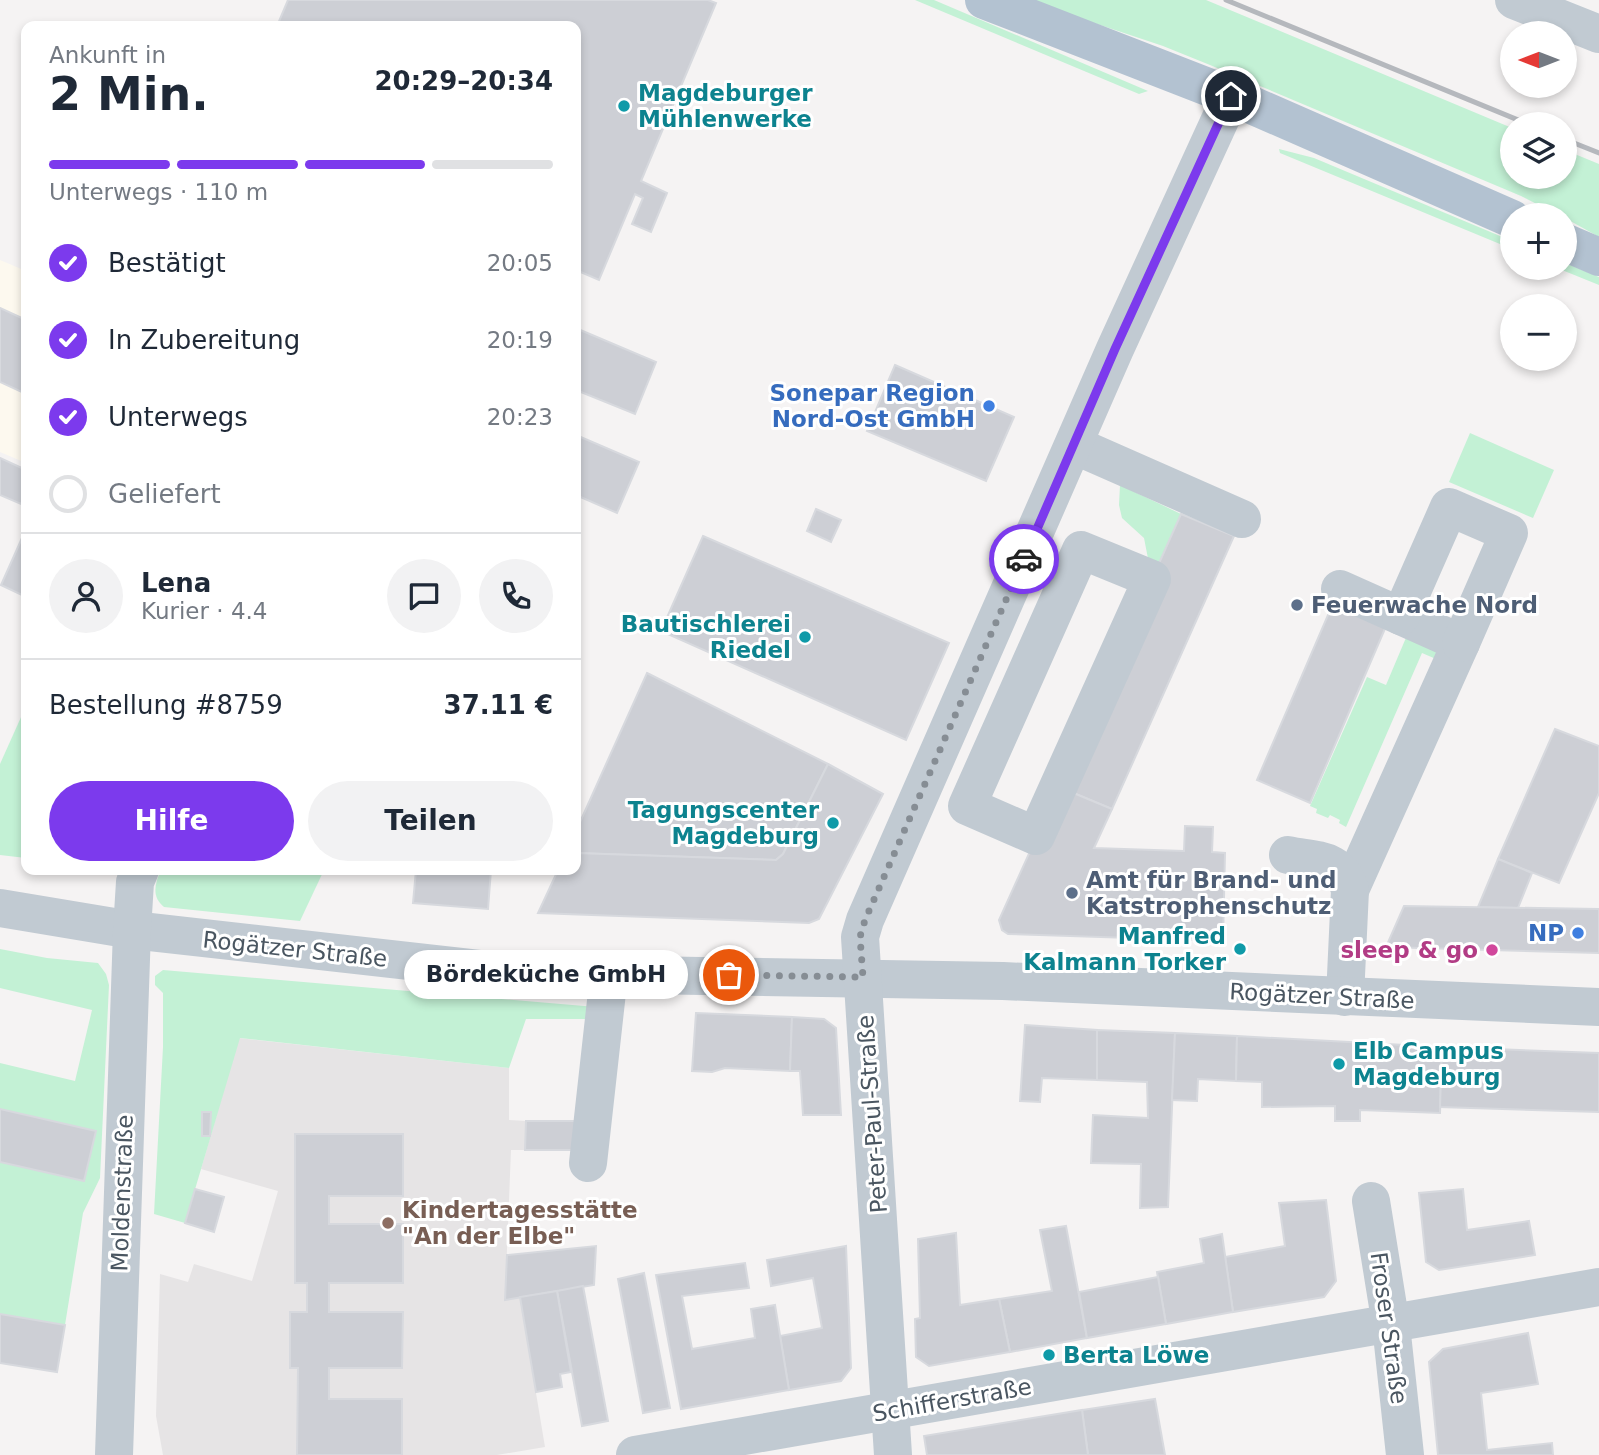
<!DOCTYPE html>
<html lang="de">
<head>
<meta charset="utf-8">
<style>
	body { margin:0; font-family:"DejaVu Sans",sans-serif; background:#f2f2f3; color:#1f2937; height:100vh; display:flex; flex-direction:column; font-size:26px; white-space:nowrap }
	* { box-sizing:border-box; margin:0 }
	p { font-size:23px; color:#747a83 }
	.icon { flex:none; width:38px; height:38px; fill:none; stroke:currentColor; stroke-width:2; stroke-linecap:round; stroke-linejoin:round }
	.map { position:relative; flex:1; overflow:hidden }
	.panel { position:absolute; left:21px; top:21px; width:560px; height:854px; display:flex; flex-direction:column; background:#fff; border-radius:14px; box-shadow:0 4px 10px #0003 }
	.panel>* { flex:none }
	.needle { width:46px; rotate:270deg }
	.controls { position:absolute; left:1500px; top:21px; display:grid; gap:14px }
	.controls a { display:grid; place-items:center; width:77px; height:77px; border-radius:50%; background:#fff; box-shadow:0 4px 10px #0003; font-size:35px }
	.pin { position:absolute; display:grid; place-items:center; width:60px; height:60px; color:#fff; margin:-30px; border:4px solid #fff; border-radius:50%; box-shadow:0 2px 7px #0007 }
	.courier { position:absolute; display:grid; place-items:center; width:70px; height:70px; margin:-35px; border:5px solid #7c3aed; border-radius:50%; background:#fff; color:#222; box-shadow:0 2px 9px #0007 }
	.bubble { position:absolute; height:49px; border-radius:24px; background:#fff; box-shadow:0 4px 10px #0003; font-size:23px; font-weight:800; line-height:49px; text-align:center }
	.summary em { font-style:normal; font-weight:800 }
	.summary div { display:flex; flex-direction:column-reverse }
	.summary { display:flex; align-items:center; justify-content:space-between; height:119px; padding:0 28px }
	h1 { font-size:46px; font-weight:800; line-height:52px }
	.bar { display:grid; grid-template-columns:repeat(4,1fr); gap:10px 7px; align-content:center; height:84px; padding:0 28px }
	.bar i { height:9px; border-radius:5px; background:#e0e1e3 }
	.bar .active { background:#7c3aed }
	.bar p { grid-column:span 4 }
	.line { display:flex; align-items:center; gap:18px; padding:0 28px; border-top:2px solid #e0e1e3 }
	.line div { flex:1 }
	.round { display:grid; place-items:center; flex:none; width:74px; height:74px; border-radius:37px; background:#f2f2f3 }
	ol { padding:0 28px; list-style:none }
	li { display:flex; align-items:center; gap:21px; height:77px }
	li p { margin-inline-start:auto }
	li .icon { padding:7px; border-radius:50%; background:#7c3aed; color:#fff; stroke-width:4 }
	li:last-child { color:#747a83 }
	li i { width:38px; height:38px; border:4px solid #e0e1e3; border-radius:50% }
	.primary-button { display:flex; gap:14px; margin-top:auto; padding:14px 28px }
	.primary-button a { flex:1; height:80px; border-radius:42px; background:#7c3aed; color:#fff; font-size:28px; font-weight:800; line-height:80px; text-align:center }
	.primary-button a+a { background:#f2f2f3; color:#1f2937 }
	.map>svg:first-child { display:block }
</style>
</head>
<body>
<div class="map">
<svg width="1599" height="1455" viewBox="0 0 1599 1455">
	<rect width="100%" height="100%" fill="#f5f3f3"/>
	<!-- commercial -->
	<path fill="#fdf9ef" d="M0,260l26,11v192l-26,-11z"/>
	<!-- education -->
	<path fill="#e6e4e5" d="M239,1038l270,30v52l17,1 -1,29h-14l-6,149 15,-2 25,150 -48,8h-334l-7,-39 4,-142 28,8 6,-18 58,17 26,-90 -77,-22z"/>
	<!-- green -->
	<g fill="#c3f1d5">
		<path d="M915,0h19l214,91 -9,3z"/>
		<path d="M1025,0h181l306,128v49h52l1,-27 34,14v73l-34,-19 -1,-3h-6l-37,-19 -311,-131 -47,-19z"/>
		<path d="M1279,149l35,9 198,83v8l-232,-96z"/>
		<path d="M1565,263l34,14v8l-42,-17h7z"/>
		<path d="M1470,433l84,37 -21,48 -84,-36z"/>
		<path d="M1120,485l61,29 -29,65 -8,-41 -22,-20 -3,-13z"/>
		<path d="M1408,633l34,15 1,14 -21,-9 -76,174 -7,-4 1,-3 -10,-5 -2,3 -12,-5 1,-4 -7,-3 57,-129 19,8z"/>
		<path d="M26,706v152l-26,-3v-91z"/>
		<path d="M161,870h163l-24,51 -136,-14c-13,-10 -9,-24 -3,-37z"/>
		<path d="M0,949l47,9 51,5 8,11 3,11 -9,193 -17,35 -18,112 -65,-11v-152l84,19 -84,-72v-46l75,18 17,-71 -92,-22z"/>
		<path d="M163,970l433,37 -1,12h-69l-17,49 -269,-30 -55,185 -31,-9 9,-167v-54l-8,-8v-9z"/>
	</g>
	<!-- building -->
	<g fill="#cdcfd5" stroke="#d7d9de" stroke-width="2">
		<path d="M288,0h420l8,3 -75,178 26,12 -16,39 -19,-8 11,-26 -8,-4 -36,86 -23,-10v-244h-299z"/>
		<path d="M0,308l26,12v74l-26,-12z"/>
		<path d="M578,329l78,33 -21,52 -59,-24v-56z"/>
		<path d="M895,365l119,52 -28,64 -119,-50z"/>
		<path d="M576,435l63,27 -22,51 -41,-18z"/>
		<path d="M0,458l26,12v23l-5,11 -21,-9z"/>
		<path d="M816,509l25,11 -10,22 -24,-11z"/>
		<path d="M1181,514l53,22 -122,273 -53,-22z"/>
		<path d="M26,529v68l-25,-12z"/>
		<path d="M703,536l246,107 -43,97 -245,-109z"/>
		<path d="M1334,601l53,23 -77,179 -53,-23z"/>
		<path d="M647,673l181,91 -45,90 -7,6 -200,-7v-22z"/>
		<path d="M1555,729l44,17v47l-40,90 -61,-24z"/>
		<path d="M828,764l55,30 -64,125 -10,4 -271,-10 20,-43h18v-17l200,7 7,-6z"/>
		<path d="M1059,787l53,22 -18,39 90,3 1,-25 28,1 -1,25 13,1 -2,88 -215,-7 -6,-4 -3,-10z"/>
		<path d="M1498,859l34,14 -14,35 -40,-1z"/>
		<path d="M416,870h75l-3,39 -75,-6z"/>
		<path d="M1404,906l195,3v44l-213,-6z"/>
		<path d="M696,1013l96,4 -2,54 -65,-3 -13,4 -20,-1z"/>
		<path d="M792,1017l32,2 12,9 5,87h-38l-3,-44h-10z"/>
		<path d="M1025,1025l72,5v50l-55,-2 -2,24 -20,-1z"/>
		<path d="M1097,1030l78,3 -7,174 -28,1 1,-44 -50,-1 2,-48 55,3 -1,-36 -50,-2z"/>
		<path d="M1175,1033l62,3 -1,45 -38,-2 -1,22 -25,-1z"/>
		<path d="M1237,1036l205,11 -2,66 -80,-3v11h-25v-15l-73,1v-25l-26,-1z"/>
		<path d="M1442,1047l157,6v59l-159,-5z"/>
		<path d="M0,1109l96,22 -12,50 -84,-19z"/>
		<path d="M202,1112h9l-1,24h-8z"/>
		<path d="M526,1121h58v29h-59z"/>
		<path d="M295,1134h108v62h-74v28h74v59h-74v29h74l-1,56h-73v31h73v56h-105l1,-87h-8v-56h17v-29h-12z"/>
		<path d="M195,1189l29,8 -10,35 -29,-9z"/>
		<path d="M1463,1189l4,41 62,-9 6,34 -96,15 -13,-8 -7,-69z"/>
		<path d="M1326,1200l10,81 -12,16 -91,15 -8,-55 60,-11 -6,-43z"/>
		<path d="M1066,1226l21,112 -77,14 -11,-53 53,-8 -12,-61z"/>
		<path d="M956,1233l4,72 39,-6 11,53 -81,14 -13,-9 -1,-38 5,-1 -2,-79z"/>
		<path d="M1222,1234l11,78 -67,12 -9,-52 47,-9 -4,-24z"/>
		<path d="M596,1246l-2,39 -89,15 2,-45z"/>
		<path d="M846,1246l5,122 -10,13 -52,9 -9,-54 42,-8 -9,-50 -42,8 -4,-26z"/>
		<path d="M745,1263l4,25 -67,8 10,53 63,-11 -4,-29 24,-4 14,85 -108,19 -25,-134z"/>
		<path d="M644,1273l26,135 -27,5 -25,-134z"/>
		<path d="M1158,1277l8,47 -79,14 -8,-46z"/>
		<path d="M583,1286l25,135 -26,5 -25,-135z"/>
		<path d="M557,1291l14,81 -11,2 2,13 -26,5 -16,-95z"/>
		<path d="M0,1314l65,11 -8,47 -57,-9z"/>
		<path d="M1528,1333l10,51 -57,9 6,57 65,-7 1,12h-115l-9,-93 14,-13z"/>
		<path d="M1155,1399l10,56h-77l-6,-45z"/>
		<path d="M1082,1410l6,45h-161l-3,-19z"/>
	</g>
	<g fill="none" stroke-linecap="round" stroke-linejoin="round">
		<!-- minor -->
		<g stroke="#c1cad2" stroke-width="38">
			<path d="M1514,0l85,34"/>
			<path d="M1074,445l168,74"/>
			<path d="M1081,550l71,29 -116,257 -69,-30z"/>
			<path d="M1340,589l121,54 -111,247"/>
			<path d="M1401,616l48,-109 60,26 -48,110"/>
			<path d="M1288,855c28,6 53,2 62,35l-5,107"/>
			<path d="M0,908l132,22 384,43 487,8 596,26"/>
			<path d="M588,1163l21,-189"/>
			<path d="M1371,1201l20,124 14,130"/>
			<path d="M114,1455l18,-525 3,-48 5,-12"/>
			<path d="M635,1455l964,-168"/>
			<path d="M893,1455l-33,-518 5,-17 250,-571 116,-253"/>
		</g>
		<!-- major -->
		<g stroke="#b3c2d1" stroke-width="38">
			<path d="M984,0l247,96 281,123"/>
			<path d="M1564,242l35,15"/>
		</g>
		<!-- rail -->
		<g stroke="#b5b8bd" stroke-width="5">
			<path d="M1226,0l302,124"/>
			<path d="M1564,139l35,14"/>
		</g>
	</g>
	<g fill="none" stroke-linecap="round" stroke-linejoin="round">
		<!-- done -->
		<path stroke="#868d94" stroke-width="7" stroke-dasharray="0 12.6" d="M729,975l134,2 -3,-40 5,-17 159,-361"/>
		<!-- route -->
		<path stroke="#7c3aed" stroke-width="9" d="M1024,559l91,-210 116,-253"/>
	</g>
	<!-- markers -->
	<g fill="#0f9aa8" stroke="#fff" stroke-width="2.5">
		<circle cx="624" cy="106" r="7"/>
		<circle cx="805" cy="637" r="7"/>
		<circle cx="833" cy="823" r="7"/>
		<circle cx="1240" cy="949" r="7"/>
		<circle cx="1339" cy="1064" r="7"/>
		<circle cx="1049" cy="1355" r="7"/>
	</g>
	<g fill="#3f7fe0" stroke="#fff" stroke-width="2.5">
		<circle cx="989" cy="406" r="7"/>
		<circle cx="1578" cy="933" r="7"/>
	</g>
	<g fill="#5c6f8a" stroke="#fff" stroke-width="2.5">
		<circle cx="1297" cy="605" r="7"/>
		<circle cx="1072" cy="893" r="7"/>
	</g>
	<circle fill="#d1479c" stroke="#fff" stroke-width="2.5" cx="1492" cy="950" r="7"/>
	<circle fill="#8d6e63" stroke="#fff" stroke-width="2.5" cx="388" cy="1223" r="7"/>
	<g text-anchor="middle" stroke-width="6" stroke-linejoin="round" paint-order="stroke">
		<!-- culture labels -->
		<g font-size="23" font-weight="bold" fill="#0d838f" stroke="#fff" text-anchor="start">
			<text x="638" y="101">Magdeburger<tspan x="638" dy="26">Mühlenwerke</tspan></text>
			<text x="791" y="632" text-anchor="end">Bautischlerei<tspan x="791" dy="26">Riedel</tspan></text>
			<text x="819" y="818" text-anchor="end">Tagungscenter<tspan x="819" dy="26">Magdeburg</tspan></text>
			<text x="1226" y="944" text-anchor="end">Manfred<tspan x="1226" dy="26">Kalmann Torker</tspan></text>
			<text x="1353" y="1059">Elb Campus<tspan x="1353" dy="26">Magdeburg</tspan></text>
			<text x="1063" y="1363">Berta Löwe</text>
		</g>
		<!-- shop labels -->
		<g font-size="23" font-weight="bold" fill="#366cbe" stroke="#fff" text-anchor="end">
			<text x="975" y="401">Sonepar Region<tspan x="975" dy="26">Nord-Ost GmbH</tspan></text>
			<text x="1564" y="941">NP</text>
		</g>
		<!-- service labels -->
		<g font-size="23" font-weight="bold" fill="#4e5e75" stroke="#fff" text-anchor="start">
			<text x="1311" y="613">Feuerwache Nord</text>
			<text x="1086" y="888">Amt für Brand- und<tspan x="1086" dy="26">Katstrophenschutz</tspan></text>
		</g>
		<!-- street labels -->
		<g font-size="23" fill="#4a5661" stroke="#fff">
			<text transform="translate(295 949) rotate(6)" y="8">Rogätzer Straße</text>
			<text transform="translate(1322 996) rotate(3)" y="8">Rogätzer Straße</text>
			<text transform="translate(872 1114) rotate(-94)" y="8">Peter-Paul-Straße</text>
			<text transform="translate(122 1193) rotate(-88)" y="8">Moldenstraße</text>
			<text transform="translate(1389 1328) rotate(82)" y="8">Froser Straße</text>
			<text transform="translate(952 1400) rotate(-10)" y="8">Schifferstraße</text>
		</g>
		<!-- hotel labels -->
		<g font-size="23" font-weight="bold" fill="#b23c85" stroke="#fff" text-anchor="end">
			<text x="1478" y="958">sleep &amp; go</text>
		</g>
		<!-- education labels -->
		<g font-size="23" font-weight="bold" fill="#785e54" stroke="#fff" text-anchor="start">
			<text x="402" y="1218">Kindertagesstätte<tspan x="402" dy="26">"An der Elbe"</tspan></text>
		</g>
	</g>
</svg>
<div class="controls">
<a><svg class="needle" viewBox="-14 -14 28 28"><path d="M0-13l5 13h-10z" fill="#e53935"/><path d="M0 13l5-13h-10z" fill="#747a83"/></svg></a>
<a><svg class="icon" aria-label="layers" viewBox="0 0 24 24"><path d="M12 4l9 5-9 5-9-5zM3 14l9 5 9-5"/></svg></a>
<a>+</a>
<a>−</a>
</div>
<div class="pin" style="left:729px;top:975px;background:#ea580c"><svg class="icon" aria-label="bag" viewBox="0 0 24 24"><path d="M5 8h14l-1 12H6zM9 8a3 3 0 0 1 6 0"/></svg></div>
<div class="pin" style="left:1231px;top:96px;background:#1f2937"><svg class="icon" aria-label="home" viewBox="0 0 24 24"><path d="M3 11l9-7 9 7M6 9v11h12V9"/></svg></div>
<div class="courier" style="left:1024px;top:559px"><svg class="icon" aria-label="car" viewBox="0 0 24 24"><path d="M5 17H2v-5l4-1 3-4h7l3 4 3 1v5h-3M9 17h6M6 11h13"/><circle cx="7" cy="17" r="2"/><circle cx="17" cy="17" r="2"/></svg></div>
<div class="bubble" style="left:404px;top:950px;width:284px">Bördeküche GmbH</div>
<section class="panel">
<div class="summary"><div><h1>2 Min.</h1><p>Ankunft in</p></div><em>20:29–20:34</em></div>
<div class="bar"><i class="active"></i><i class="active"></i><i class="active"></i><i></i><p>Unterwegs · 110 m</p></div>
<ol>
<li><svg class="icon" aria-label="check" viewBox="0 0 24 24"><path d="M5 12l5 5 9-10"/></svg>Bestätigt<p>20:05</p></li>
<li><svg class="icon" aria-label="check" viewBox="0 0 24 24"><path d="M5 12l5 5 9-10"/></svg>In Zubereitung<p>20:19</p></li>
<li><svg class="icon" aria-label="check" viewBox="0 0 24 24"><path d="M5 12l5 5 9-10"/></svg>Unterwegs<p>20:23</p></li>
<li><i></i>Geliefert</li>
</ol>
<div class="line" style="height:126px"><a class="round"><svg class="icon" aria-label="person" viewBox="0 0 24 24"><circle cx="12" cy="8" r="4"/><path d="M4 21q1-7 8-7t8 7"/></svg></a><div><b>Lena</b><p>Kurier · 4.4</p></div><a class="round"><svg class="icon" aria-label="chat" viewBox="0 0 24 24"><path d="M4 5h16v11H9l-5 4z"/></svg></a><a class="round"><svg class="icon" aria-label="phone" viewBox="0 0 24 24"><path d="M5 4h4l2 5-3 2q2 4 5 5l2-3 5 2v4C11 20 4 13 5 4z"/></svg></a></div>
<div class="line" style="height:91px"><div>Bestellung #8759</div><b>37.11 €</b></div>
<div class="primary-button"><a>Hilfe</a><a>Teilen</a></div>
</section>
</div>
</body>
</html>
